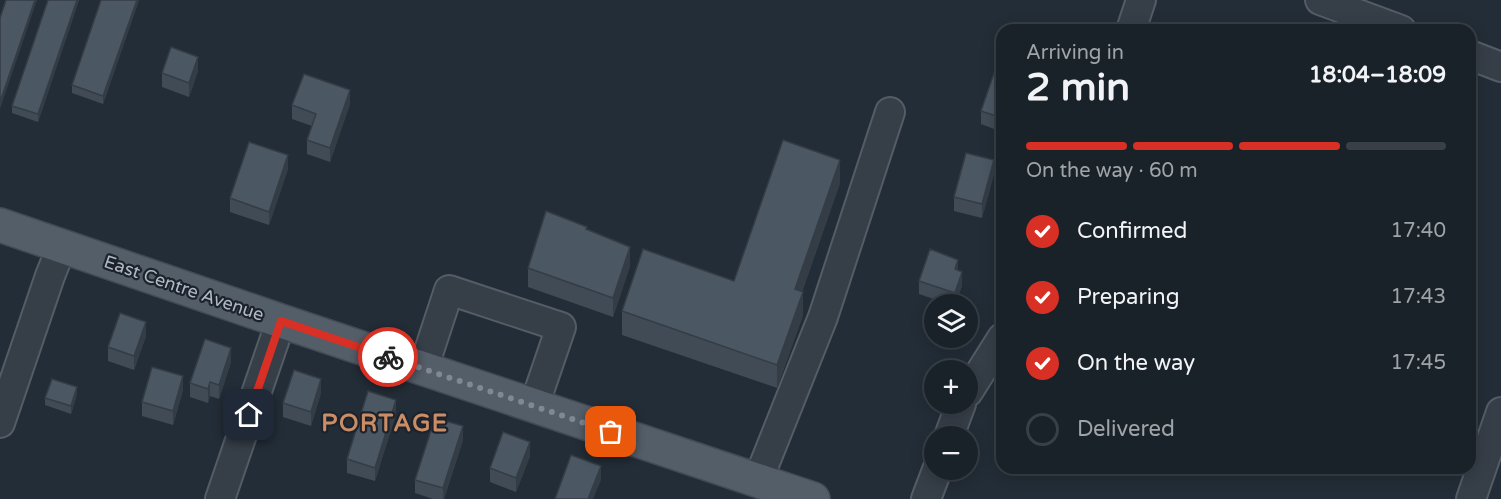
<!DOCTYPE html>
<html lang="en">
<head>
<meta charset="utf-8">
<style>
	body { margin:0; font-family:"Varela Round",sans-serif; background:#272f35; color:#f1f3f6; height:100vh; display:flex; flex-direction:column; font-size:22px; white-space:nowrap }
	* { box-sizing:border-box; margin:0 }
	p { font-size:20px; color:#9fa4a8 }
	.icon { flex:none; width:33px; height:33px; fill:none; stroke:currentColor; stroke-width:2; stroke-linecap:round; stroke-linejoin:round }
	.map { position:relative; flex:1; overflow:hidden }
	.drawer { position:absolute; left:996px; top:24px; width:480px; height:450px; display:flex; flex-direction:column; background:#1a2229; border-radius:18px; box-shadow:0 3px 15px #0003,0 0 0 2px #383f46 }
	.drawer>* { flex:none }
	.buttons { position:absolute; left:924px; top:294px; display:grid; gap:12px }
	.buttons a { display:grid; place-items:center; width:54px; height:54px; border-radius:50%; background:#1a2229; box-shadow:0 3px 15px #0003,0 0 0 2px #383f46; font-size:30px }
	.pin { position:absolute; display:grid; place-items:center; width:51px; height:51px; color:#fff; margin:-26px; border-radius:12px; box-shadow:0 3px 9px #0006 }
	.courier { position:absolute; display:grid; place-items:center; width:60px; height:60px; margin:-30px; border:4px solid #d93025; border-radius:50%; background:#fff; color:#222; box-shadow:0 2px 8px #0007 }
	.head em { font-style:normal; font-weight:700 }
	.head div { display:flex; flex-direction:column-reverse }
	.head { display:flex; align-items:center; justify-content:space-between; height:102px; padding:0 30px }
	h1 { font-size:39px; font-weight:700; line-height:45px }
	.bar { display:grid; grid-template-columns:repeat(4,1fr); gap:9px 6px; align-content:center; height:72px; padding:0 30px }
	.bar i { height:8px; border-radius:4px; background:#383f46 }
	.bar .on { background:#d93025 }
	.bar p { grid-column:span 4 }
	ol { padding:0 30px; list-style:none }
	li { display:flex; align-items:center; gap:18px; height:66px }
	li p { margin-inline-start:auto }
	li .icon { padding:6px; border-radius:50%; background:#d93025; color:#fff; stroke-width:4 }
	li:last-child { color:#9fa4a8 }
	li i { width:33px; height:33px; border:3px solid #383f46; border-radius:50% }
	.map>svg:first-child { display:block }
</style>
</head>
<body>
<div class="map">
<svg width="1501" height="499" viewBox="0 0 1501 499">
	<rect width="100%" height="100%" fill="#232d37"/>
	<g fill="none" stroke-linecap="round" stroke-linejoin="round">
		<defs>
			<g id="minor">
				<path d="M1320,0l81,30"/>
				<path d="M1131,30l10,-30"/>
				<path d="M1470,55l31,12"/>
				<path d="M423,369l26,-79 112,37 -27,79"/>
				<path d="M968,392l34,-54"/>
				<path d="M0,423l50,-147 12,-30"/>
				<path d="M949,436l12,-32"/>
				<path d="M758,480l65,-163 67,-205"/>
				<path d="M220,499l61,-178"/>
				<path d="M926,499l11,-29"/>
				<path d="M1471,499l30,-87"/>
			</g>
			<path id="major" d="M0,225l281,96 532,178"/>
		</defs>
		<!-- minor casing -->
		<use href="#minor" stroke="#545c66" stroke-width="32"/>
		<!-- major casing -->
		<use href="#major" stroke="#434a54" stroke-width="36"/>
		<!-- minor -->
		<use href="#minor" stroke="#363e48" stroke-width="28"/>
		<!-- major -->
		<use href="#major" stroke="#545e68" stroke-width="33"/>
	</g>
	<!-- wall -->
	<g fill="#404b55">
		<path d="M48,0h31l-41,122 -26,-9v-7z"/>
		<path d="M139,0l-36,104 -31,-11v-8z"/>
		<path d="M1002,50v82l-21,-8v-13z"/>
		<path d="M198,71l-9,26 -27,-10v-14z"/>
		<path d="M350,104l-20,58 -23,-8v-14l5,-14 -20,-7v-14z"/>
		<path d="M288,169l-19,56 -39,-13v-14z"/>
		<path d="M994,174l-12,44 -28,-7v-14z"/>
		<path d="M840,183l-38,109 1,23 -26,73 -155,-53v-24l112,-30z"/>
		<path d="M587,230l43,36 -17,51 -85,-30v-19z"/>
		<path d="M958,270l4,16 -7,18h-7l-29,-10v-13z"/>
		<path d="M146,336l-12,34 -26,-9v-14z"/>
		<path d="M231,362l-12,37 -9,-3 -2,7 -18,-6v-14z"/>
		<path d="M183,390l-10,35 -31,-9v-14z"/>
		<path d="M321,393l-10,33 -28,-9v-14z"/>
		<path d="M77,394l-6,20 -26,-9v-7z"/>
		<path d="M396,414l-21,67 -28,-8v-14z"/>
		<path d="M463,440l-19,59h-11l-18,-6v-13z"/>
		<path d="M530,456l-14,36 -26,-10v-14z"/>
	</g>
	<!-- shaded-wall -->
	<g fill="#343d45">
		<path d="M35,0h2l-37,109v-7z"/>
		<path d="M77,0h2l-41,122v-8z"/>
		<path d="M137,0h2l-36,104v-8z"/>
		<path d="M198,57v14l-9,26v-14z"/>
		<path d="M350,90v14l-20,58v-14z"/>
		<path d="M288,155v14l-19,56v-13z"/>
		<path d="M840,160v23l-45,129v-23z"/>
		<path d="M994,160v14l-12,44v-14z"/>
		<path d="M630,247v19l-17,51v-19z"/>
		<path d="M958,260v13l-3,-4z"/>
		<path d="M962,272v14l-7,18v-11z"/>
		<path d="M803,292v23l-26,73v-23z"/>
		<path d="M146,322v14l-12,34v-14z"/>
		<path d="M231,348v14l-12,37v-14z"/>
		<path d="M183,376v14l-10,35v-14z"/>
		<path d="M321,379v14l-10,33v-14z"/>
		<path d="M210,382v14l-2,7v-14z"/>
		<path d="M77,387v7l-6,20v-8z"/>
		<path d="M396,400v14l-21,67v-13z"/>
		<path d="M463,426v14l-19,59h-1v-11z"/>
		<path d="M530,442v14l-14,36v-14z"/>
		<path d="M601,466v14l-8,19h-5z"/>
	</g>
	<!-- building -->
	<g fill="#4b5763" stroke="#343d45" stroke-width="1.5">
		<path d="M6,0h29l-35,102v-84z"/>
		<path d="M48,0h29l-39,114 -26,-8z"/>
		<path d="M101,0h36l-34,96 -31,-11z"/>
		<path d="M171,47l27,10 -9,26 -27,-10z"/>
		<path d="M1002,50v68l-21,-7z"/>
		<path d="M304,74l46,16 -20,58 -23,-8 9,-26 -24,-9z"/>
		<path d="M783,140l57,20 -45,129 8,3 -26,73 -155,-54 21,-62 91,32z"/>
		<path d="M249,142l39,13 -19,57 -39,-14z"/>
		<path d="M966,153l28,7 -12,44 -28,-7z"/>
		<path d="M546,211l41,16 -1,2 44,18 -17,51 -85,-30z"/>
		<path d="M930,249l28,11 -3,9 7,3 -7,21 -36,-12z"/>
		<path d="M120,313l26,9 -12,34 -26,-9z"/>
		<path d="M205,339l26,9 -12,37 -9,-3 -2,7 -18,-6z"/>
		<path d="M152,367l31,9 -10,35 -31,-9z"/>
		<path d="M294,370l27,9 -10,33 -28,-9z"/>
		<path d="M52,379l25,8 -6,19 -26,-8z"/>
		<path d="M368,391l28,9 -21,68 -28,-9z"/>
		<path d="M435,418l28,8 -20,62 -28,-8z"/>
		<path d="M503,432l27,10 -14,36 -26,-10z"/>
		<path d="M571,455l30,11 -13,33h-33z"/>
	</g>
	<g fill="none" stroke-linecap="round" stroke-linejoin="round">
		<!-- done -->
		<path stroke="#7f8893" stroke-width="6" stroke-dasharray="0 10.8" d="M388,357l223,75"/>
		<!-- route -->
		<path stroke="#d93025" stroke-width="8" d="M249,415l32,-94 107,36"/>
	</g>
	<g text-anchor="middle" stroke-width="4.5" stroke-linejoin="round" paint-order="stroke">
		<!-- street labels -->
		<g font-size="18" fill="#b1b9c4" stroke="#1c232d">
			<text transform="translate(184 288) rotate(19)" y="6">East Centre Avenue</text>
		</g>
		<!-- district labels -->
		<g font-size="24" font-weight="bold" letter-spacing="1.5" fill="#ca8d66" stroke="#1c232d">
			<text x="385" y="431">PORTAGE</text>
		</g>
	</g>
</svg>
<div class="buttons">
<a><svg class="icon" aria-label="layers" viewBox="0 0 24 24"><path d="M12 4l9 5-9 5-9-5zM3 14l9 5 9-5"/></svg></a>
<a>+</a>
<a>−</a>
</div>
<div class="pin" style="left:611px;top:432px;background:#ea580c"><svg class="icon" aria-label="bag" viewBox="0 0 24 24"><path d="M5 8h14l-1 12H6zM9 8a3 3 0 0 1 6 0"/></svg></div>
<div class="pin" style="left:249px;top:415px;background:#1f2937"><svg class="icon" aria-label="home" viewBox="0 0 24 24"><path d="M3 11l9-7 9 7M6 9v11h12V9"/></svg></div>
<div class="courier" style="left:388px;top:357px"><svg class="icon" aria-label="bike" viewBox="0 0 24 24"><circle cx="6" cy="16" r="4"/><circle cx="18" cy="16" r="4"/><path d="M6 16l4-8h5l3 8M10 8l3 8H6M13 5h3"/></svg></div>
<section class="drawer">
<div class="head"><div><h1>2 min</h1><p>Arriving in</p></div><em>18:04–18:09</em></div>
<div class="bar"><i class="on"></i><i class="on"></i><i class="on"></i><i></i><p>On the way · 60 m</p></div>
<ol>
<li><svg class="icon" aria-label="check" viewBox="0 0 24 24"><path d="M5 12l5 5 9-10"/></svg>Confirmed<p>17:40</p></li>
<li><svg class="icon" aria-label="check" viewBox="0 0 24 24"><path d="M5 12l5 5 9-10"/></svg>Preparing<p>17:43</p></li>
<li><svg class="icon" aria-label="check" viewBox="0 0 24 24"><path d="M5 12l5 5 9-10"/></svg>On the way<p>17:45</p></li>
<li><i></i>Delivered</li>
</ol>
</section>
</div>
</body>
</html>
